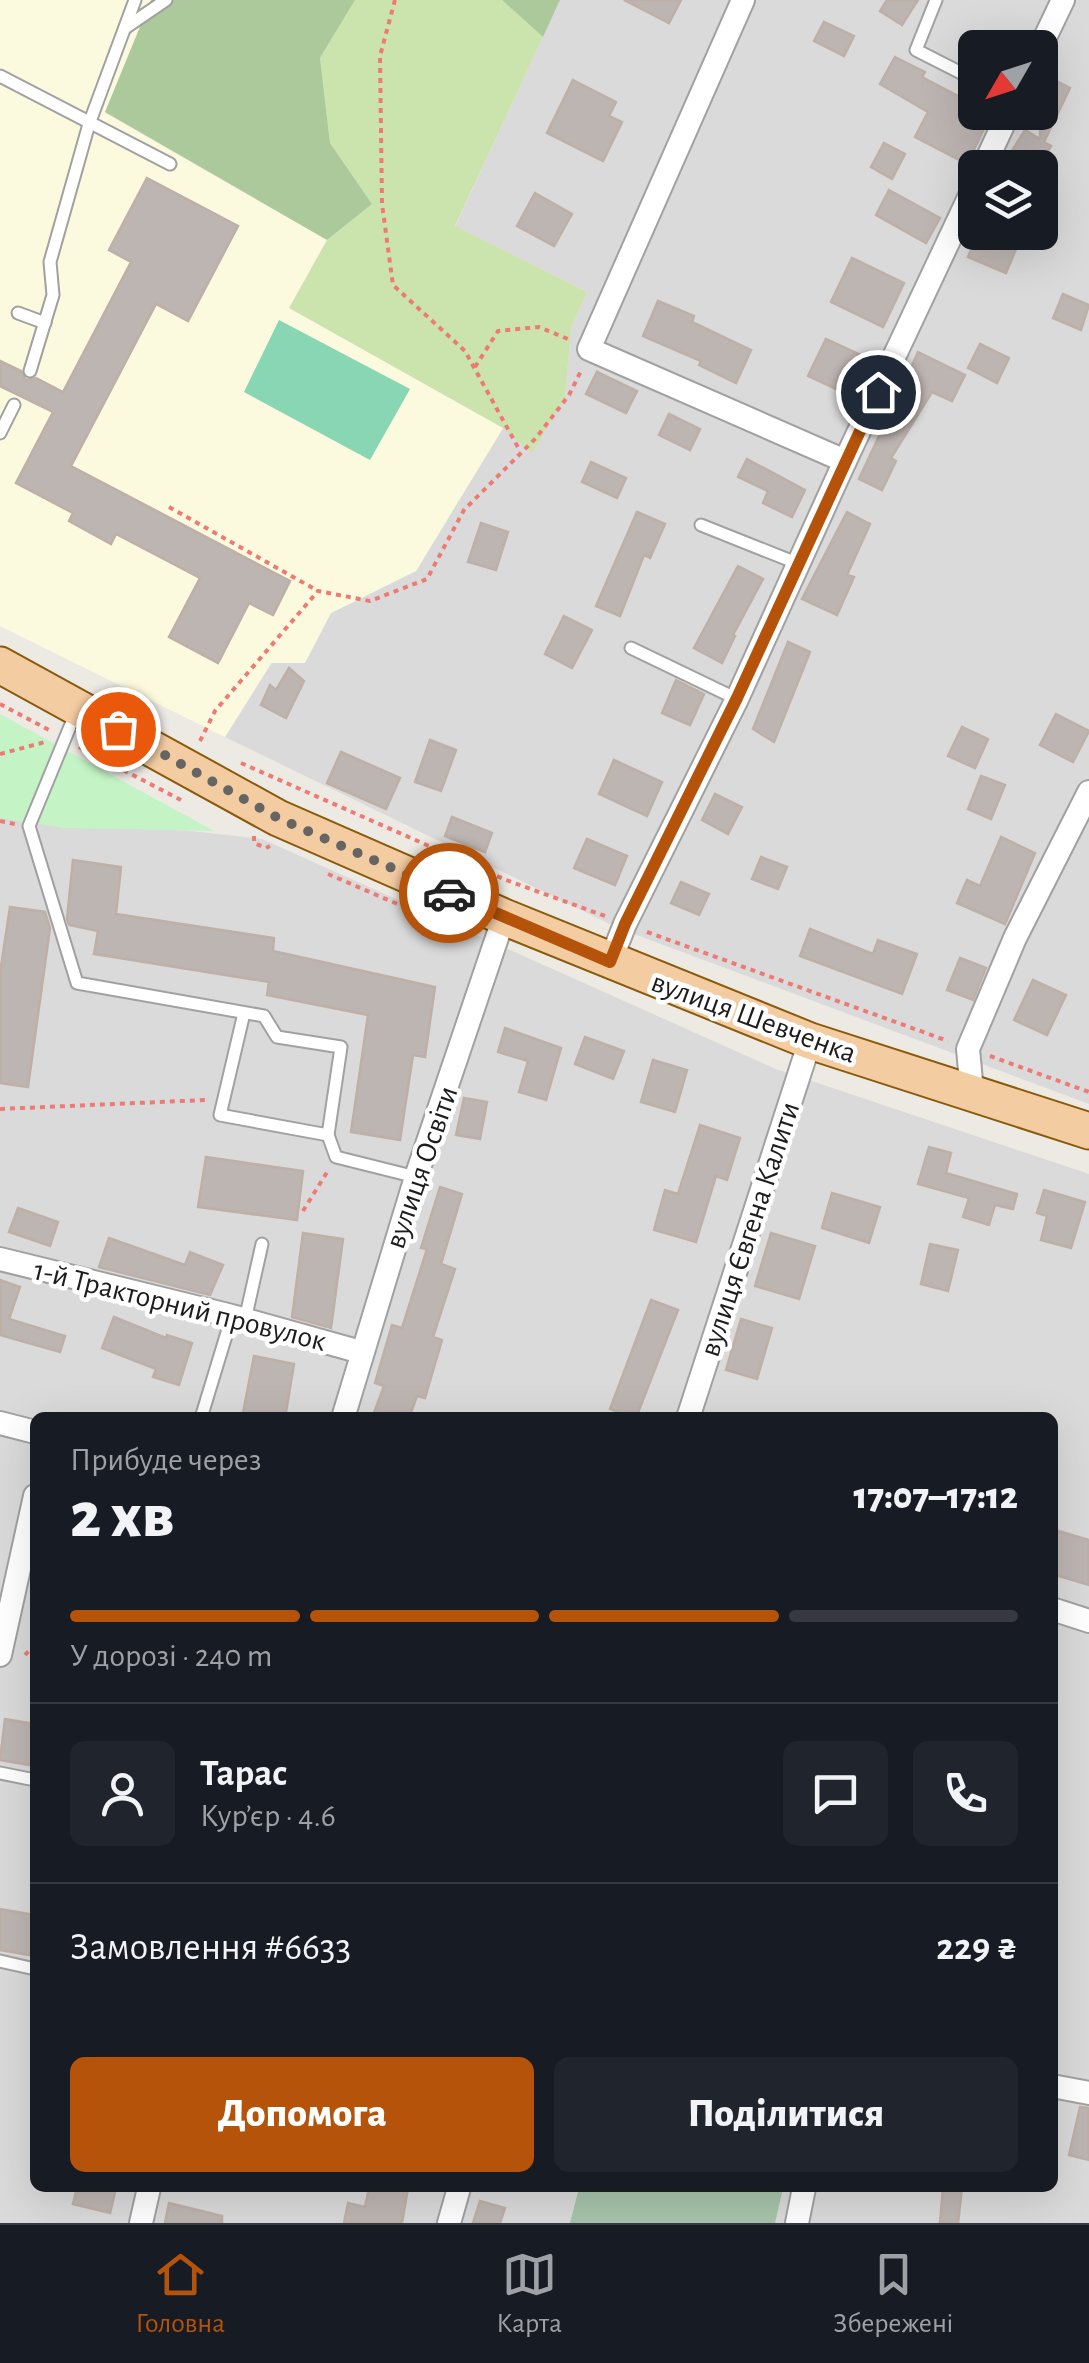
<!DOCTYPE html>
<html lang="uk">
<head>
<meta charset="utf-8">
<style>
	body { margin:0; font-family:"Alegreya Sans",sans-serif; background:#20242c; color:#f1f3f6; height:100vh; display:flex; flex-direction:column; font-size:38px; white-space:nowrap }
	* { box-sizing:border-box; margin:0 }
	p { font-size:32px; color:#9ea1a6 }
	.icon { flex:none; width:55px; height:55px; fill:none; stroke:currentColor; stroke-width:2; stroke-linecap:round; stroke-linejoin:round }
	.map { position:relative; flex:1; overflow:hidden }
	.panel { position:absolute; left:30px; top:1412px; width:1028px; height:780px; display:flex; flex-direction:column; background:#171b24; border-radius:15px; box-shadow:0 10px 40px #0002 }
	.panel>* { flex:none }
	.needle { width:65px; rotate:231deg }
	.buttons { position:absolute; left:958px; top:30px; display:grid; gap:20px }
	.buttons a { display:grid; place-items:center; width:100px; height:100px; border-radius:15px; background:#171b24; box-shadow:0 10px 40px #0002; font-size:50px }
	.pin { position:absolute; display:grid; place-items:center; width:85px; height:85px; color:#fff; margin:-42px; border:5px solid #fff; border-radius:50%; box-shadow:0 2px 10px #0007 }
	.courier { position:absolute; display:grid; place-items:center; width:100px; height:100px; margin:-50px; border:8px solid #b45309; border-radius:50%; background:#fff; color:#222; box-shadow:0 2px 12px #0007 }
	.head em { font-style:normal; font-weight:800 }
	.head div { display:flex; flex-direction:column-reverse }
	.head { display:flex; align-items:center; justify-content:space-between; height:170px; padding:0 40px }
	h1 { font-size:65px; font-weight:800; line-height:75px }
	.bar { display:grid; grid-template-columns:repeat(4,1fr); gap:15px 10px; align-content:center; height:120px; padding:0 40px }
	.bar i { height:12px; border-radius:8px; background:#363941 }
	.bar .current { background:#b45309 }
	.bar p { grid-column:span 4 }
	.line { display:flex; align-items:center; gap:25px; padding:0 40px; border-top:2px solid #363941 }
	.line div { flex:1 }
	.round { display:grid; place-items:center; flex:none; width:105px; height:105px; border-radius:15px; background:#20242c }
	.primary-button { display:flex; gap:20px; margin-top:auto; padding:20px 40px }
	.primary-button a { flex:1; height:115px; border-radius:15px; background:#b45309; color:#fff; font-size:40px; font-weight:800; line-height:115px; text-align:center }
	.primary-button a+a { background:#20242c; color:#f1f3f6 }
	.dock { display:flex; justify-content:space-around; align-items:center; height:140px; border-top:2px solid #363941; background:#171b24; font-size:28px; color:#9ea1a6 }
	.dock a { display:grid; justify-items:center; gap:5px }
	.dock .current { color:#b45309 }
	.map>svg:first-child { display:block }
</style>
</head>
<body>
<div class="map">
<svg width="1089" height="2223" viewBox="0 0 1089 2223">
	<rect width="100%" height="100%" fill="#edeae4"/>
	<!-- residential -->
	<g fill="#dbdada" fill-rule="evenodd">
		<path d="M560,0h529v1104l-471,-176 -393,-191 47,-74 32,-1 27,-49 85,-42 87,-143 62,-30 6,-70 16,-36 -132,-65zM975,48h65v64h-65zM975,168h65v64h-65z"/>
		<path d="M0,810l262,29 514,230 313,105v1049h-1089zM35,1418h1017v770h-1017z"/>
	</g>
	<!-- education -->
	<path fill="#fcfade" d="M0,0h151l-46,113 222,127 -37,68 213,120 -87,143 -85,42 -26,50h-34l-46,74 -225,-111z"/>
	<!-- grass -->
	<path fill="#cbe4ad" d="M355,0h147l41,37 -88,189 132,66 -16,36 -6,70 -33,55 -29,-25 -214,-120 38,-68 45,-36 -42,-61 -10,-85z"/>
	<!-- forest -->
	<g fill="#acc99c">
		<path d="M151,0h204l-35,58 10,85 42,61 -45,36 -222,-128z"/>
		<path d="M502,0h58l-17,37z"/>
	</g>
	<!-- cemetery -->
	<path fill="#a7c4aa" d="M579,2188h204l-8,35h-205z"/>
	<!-- park -->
	<path fill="#c4f4c5" d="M0,714l214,117 -149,-3 -65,-10z"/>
	<!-- pitch -->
	<path fill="#88d6b4" d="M279,320l131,69 -40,71 -126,-68z"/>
	<!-- building -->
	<g fill="#bdb5b1" stroke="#beb0a7" stroke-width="2.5">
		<path d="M624,0h57l-12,23z"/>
		<path d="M887,0h31l-16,25 -22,-14z"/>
		<path d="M824,22l30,14 -10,20 -30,-15z"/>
		<path d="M895,57l30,15 -3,5 53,28v7h17l-25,52 -52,-27 13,-25 -48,-28z"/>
		<path d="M1047,76l23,12 -26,54 7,4 -13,22h-37l24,-38 15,9v-48z"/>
		<path d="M573,80l43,22 -7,14 13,6 -19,39 -56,-28z"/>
		<path d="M884,143l21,11 -13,25 -21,-12z"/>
		<path d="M147,178l91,48 -50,95 -32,-17 -85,162 219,115 -17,34 -24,-12 -31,60 -49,-26 31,-59 -84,-44 -5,10 -42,-23 4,-8 -57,-30 37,-71 -53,-26v-25l21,10 5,9 10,-2 27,14 68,-130 -22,-12z"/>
		<path d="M889,190l51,28 -14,25 -50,-28z"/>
		<path d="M535,193l37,21 -18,32 -37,-20z"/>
		<path d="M978,232h19l22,10 -13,31 -38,-16z"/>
		<path d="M852,258l52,25 -21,44 -52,-25z"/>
		<path d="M1063,294l26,11 -8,25 -28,-12z"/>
		<path d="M658,301l36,15 -2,6 59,28 -15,33 -37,-18 2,-4 -58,-25z"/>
		<path d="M826,339l37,17 -18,37 -37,-17z"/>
		<path d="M980,344l29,14 -12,25 -29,-15z"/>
		<path d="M918,352l47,23 -13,26 -20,-9 -41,66 5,3 -14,29 -23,-11 28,-60 24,-38 -5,-2z"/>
		<path d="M597,372l40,19 -11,22 -40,-19z"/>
		<path d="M669,414l31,15 -10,21 -31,-15z"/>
		<path d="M747,459l58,31 -13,27 -29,-14 5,-12 -30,-14z"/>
		<path d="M591,462l35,16 -9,20 -35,-16z"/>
		<path d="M637,512l28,12 -15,34 -6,-3 -24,61 -24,-10z"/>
		<path d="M847,512l23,12 -23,51 7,2 -17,38 -35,-16z"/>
		<path d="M481,523l27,9 -12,38 -28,-8z"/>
		<path d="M738,566l25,13 -30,56 2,1 -13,27 -28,-15z"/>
		<path d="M564,616l28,14 -20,38 -27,-14z"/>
		<path d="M788,642l22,10 -36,90 -21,-13z"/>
		<path d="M289,668l15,13 -18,37 -25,-13 9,-20 6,5z"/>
		<path d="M676,680l28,14 -14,31 -28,-12z"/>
		<path d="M1056,714l33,17 -16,31 -33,-17z"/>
		<path d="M962,727l26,12 -13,29 -27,-12z"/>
		<path d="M430,740l26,10 -15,41 -26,-9z"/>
		<path d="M341,752l59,26 -14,31 -59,-26z"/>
		<path d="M614,760l48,22 -15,34 -48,-22z"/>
		<path d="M981,776l24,9 -14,34 -23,-10z"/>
		<path d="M715,794l27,13 -14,27 -26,-14z"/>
		<path d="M452,817l40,16 -7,19 -40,-16z"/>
		<path d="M1001,837l34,16 -30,71 -48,-21 10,-23 13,6z"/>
		<path d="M587,839l40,17 -12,29 -41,-17z"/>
		<path d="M761,857l26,10 -9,22 -26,-10z"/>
		<path d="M73,860l48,7 -5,47 158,24 -1,13 162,36 -10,70 -12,-2 -13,85 -49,-8 17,-117 -101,-20 2,-13 -175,-28 4,-23 -29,-6 -2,-6z"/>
		<path d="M681,882l28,12 -10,21 -28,-12z"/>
		<path d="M10,907l35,5 5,16 -22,159 -28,-4v-110z"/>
		<path d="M810,929l63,25 5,-14 39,14 -15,40 -102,-38z"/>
		<path d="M960,958l26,10 -13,32 -26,-10z"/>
		<path d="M1033,980l33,15 -19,40 -33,-15z"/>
		<path d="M505,1028l56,20 -15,52 -27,-8 9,-31 -30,-9z"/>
		<path d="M585,1037l39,14 -11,28 -38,-15z"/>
		<path d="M653,1060l34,10 -12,42 -34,-10z"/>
		<path d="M464,1098l23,4 -7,37 -24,-4z"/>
		<path d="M700,1125l40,13 -13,42 -11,-4 -20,66 -42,-12 11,-40 13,4z"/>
		<path d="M929,1147l22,6 -5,20 71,21 -4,15 -18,-4 -6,20 -26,-8 6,-19 -51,-14z"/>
		<path d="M206,1157l97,14 -6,49 -99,-13z"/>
		<path d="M440,1187l22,7 -21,70 14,5 -22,68 9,3 -17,58 -8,-2 -8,22h-37l12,-32 -9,-3 17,-58 10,3 25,-79 -6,-1z"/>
		<path d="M1044,1190l41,12 -14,46 -30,-8 6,-24 -10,-3z"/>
		<path d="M832,1193l48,14 -11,36 -47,-15z"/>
		<path d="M18,1208l40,14 -8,24 -41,-14z"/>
		<path d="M303,1233l40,6 -12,89 -39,-11z"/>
		<path d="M771,1233l44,13 -16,53 -44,-13z"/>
		<path d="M109,1238l76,27 5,-13 33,13 -13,30 -111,-28z"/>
		<path d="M930,1244l28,6 -10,41 -27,-7z"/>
		<path d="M0,1280l20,7 -11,32 56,17 -5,16 -60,-17z"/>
		<path d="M651,1300l27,10 -42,108 -26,-9z"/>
		<path d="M114,1317l52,21 1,-3 25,8 -13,42 -26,-8 3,-8 -54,-21z"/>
		<path d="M741,1319l31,9 -15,51 -31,-9z"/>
		<path d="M254,1356l40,8 -9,54h-43z"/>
		<path d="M1052,1529l37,11v45l-37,-11z"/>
		<path d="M5,1719l30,5v42l-35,-6z"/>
		<path d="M0,1909l35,6v41l-35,-6z"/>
		<path d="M1080,2107l9,1v52l-20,-5z"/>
		<path d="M77,2188h39l-6,25 -37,-9z"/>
		<path d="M369,2188h39l-6,35h-58l4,-20 17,4z"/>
		<path d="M943,2188h19l-4,35h-18z"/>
		<path d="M480,2201l25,7 -5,15h-27z"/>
		<path d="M169,2203l53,13v7h-57z"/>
	</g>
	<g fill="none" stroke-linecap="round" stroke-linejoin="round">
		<defs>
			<g id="service">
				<path d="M936,0l-20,50 59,30"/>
				<path d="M125,28l41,-28"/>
				<path d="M0,76l170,88"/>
				<path d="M18,313l27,10"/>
				<path d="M30,371l23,-76 -3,-33 39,-138 46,-124"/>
				<path d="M0,433l14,-28"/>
				<path d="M701,525l98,39"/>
				<path d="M631,648l106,51"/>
				<path d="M76,712l-47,114 48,157 187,33 13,21 64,10 -13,88 8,22 80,20"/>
				<path d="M244,1013l-24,102 108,20"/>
				<path d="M245,1320l17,-76"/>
				<path d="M201,1418l31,-102"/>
				<path d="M0,1773l35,7"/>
				<path d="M0,1961l35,8"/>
			</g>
			<g id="minor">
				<path d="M743,0l-154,349 256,112 130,-276"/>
				<path d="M1040,48l23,-48"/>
				<path d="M983,168l26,-56"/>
				<path d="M610,962l15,-38 112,-225 108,-238"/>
				<path d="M972,1092l-4,-43 47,-111 74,-146"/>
				<path d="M0,1259l232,57 129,36"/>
				<path d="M343,1418l73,-241 88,-260"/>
				<path d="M688,1418l122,-377"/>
				<path d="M0,1423l35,9"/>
				<path d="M1052,1609l37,12"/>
				<path d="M0,1655l35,-159"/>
				<path d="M1052,2086l37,7"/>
				<path d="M141,2223l8,-35"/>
				<path d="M449,2223l10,-35"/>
				<path d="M797,2223l7,-35"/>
			</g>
			<path id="primary" d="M0,665l278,153 226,99 306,124 279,90"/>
		</defs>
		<!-- service casing -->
		<use href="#service" stroke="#a1a1a1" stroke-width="15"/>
		<!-- minor casing -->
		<use href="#minor" stroke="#a1a1a1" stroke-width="26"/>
		<!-- primary casing -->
		<use href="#primary" stroke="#8a5a0c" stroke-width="39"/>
		<!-- path -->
		<g stroke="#ee7a74" stroke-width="4" stroke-dasharray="5 5" stroke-linecap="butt">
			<path d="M395,0l-15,56 2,148 11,81 72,66 55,100"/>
			<path d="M475,367l23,-36 41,-4 29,12"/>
			<path d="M169,507l149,84"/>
			<path d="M0,704l49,26"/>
			<path d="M200,741l15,-30 103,-120 52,10 57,-22 37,-69 72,-72 33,-43 13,-26"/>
			<path d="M79,747l102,53"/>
			<path d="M0,754l45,-12"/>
			<path d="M241,763l265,117 99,36"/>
			<path d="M0,821l15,3"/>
			<path d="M254,836v7l12,5 4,-2"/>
			<path d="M328,874l111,48"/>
			<path d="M647,932l301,109"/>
			<path d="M990,1056l99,36"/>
			<path d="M0,1109l205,-9"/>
			<path d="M303,1211l26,-42"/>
			<path d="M25,1655l10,-11"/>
		</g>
		<!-- service -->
		<use href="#service" stroke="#fff" stroke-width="11"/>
		<!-- minor -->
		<use href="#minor" stroke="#fff" stroke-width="22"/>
		<!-- primary -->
		<use href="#primary" stroke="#f4cca2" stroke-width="35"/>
	</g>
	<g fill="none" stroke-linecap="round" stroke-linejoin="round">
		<!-- done -->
		<path stroke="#666563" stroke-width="10" stroke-dasharray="0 18" d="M118,729l160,89 171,75"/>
		<!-- route -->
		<path stroke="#b45309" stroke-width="12" d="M449,893l161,69 15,-38 112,-226 141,-306"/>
	</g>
	<g text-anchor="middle" stroke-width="9" stroke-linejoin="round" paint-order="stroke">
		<!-- street labels -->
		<g font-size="30" fill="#1d1d1d" stroke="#fff">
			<text transform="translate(754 1017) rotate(20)" y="10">вулиця Шевченка</text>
			<text transform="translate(421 1167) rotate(-71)" y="10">вулиця Освіти</text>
			<text transform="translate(749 1229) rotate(-72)" y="10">вулиця Євгена Калити</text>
			<text transform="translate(180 1305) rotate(14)" y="10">1-й Тракторний провулок</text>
		</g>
	</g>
</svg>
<div class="buttons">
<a><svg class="needle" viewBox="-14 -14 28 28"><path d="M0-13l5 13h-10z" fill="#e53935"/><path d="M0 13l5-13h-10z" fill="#9ea1a6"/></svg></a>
<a><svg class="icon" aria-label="layers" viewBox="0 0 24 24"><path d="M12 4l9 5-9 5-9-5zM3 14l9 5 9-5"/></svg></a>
</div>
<div class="pin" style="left:118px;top:729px;background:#ea580c"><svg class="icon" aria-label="bag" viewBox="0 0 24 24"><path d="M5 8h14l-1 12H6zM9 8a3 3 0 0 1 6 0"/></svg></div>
<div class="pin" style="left:878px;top:392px;background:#1f2937"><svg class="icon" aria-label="home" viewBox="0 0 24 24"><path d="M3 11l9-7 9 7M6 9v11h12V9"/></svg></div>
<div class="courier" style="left:449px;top:893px"><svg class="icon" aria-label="car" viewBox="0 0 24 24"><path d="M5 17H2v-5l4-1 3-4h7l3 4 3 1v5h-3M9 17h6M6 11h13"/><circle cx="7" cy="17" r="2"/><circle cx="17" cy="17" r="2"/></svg></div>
<section class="panel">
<div class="head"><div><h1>2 хв</h1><p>Прибуде через</p></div><em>17:07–17:12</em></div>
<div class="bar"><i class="current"></i><i class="current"></i><i class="current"></i><i></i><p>У дорозі · 240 m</p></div>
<div class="line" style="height:180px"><a class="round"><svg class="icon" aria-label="person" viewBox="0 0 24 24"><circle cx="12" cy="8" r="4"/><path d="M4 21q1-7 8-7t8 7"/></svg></a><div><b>Тарас</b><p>Кур’єр · 4.6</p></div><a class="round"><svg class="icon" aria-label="chat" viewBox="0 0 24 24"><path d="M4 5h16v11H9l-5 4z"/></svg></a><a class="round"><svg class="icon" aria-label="phone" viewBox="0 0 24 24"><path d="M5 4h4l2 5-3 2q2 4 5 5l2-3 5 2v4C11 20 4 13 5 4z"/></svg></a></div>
<div class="line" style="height:130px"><div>Замовлення #6633</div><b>229 ₴</b></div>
<div class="primary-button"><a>Допомога</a><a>Поділитися</a></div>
</section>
</div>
<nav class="dock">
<a class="current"><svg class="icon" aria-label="home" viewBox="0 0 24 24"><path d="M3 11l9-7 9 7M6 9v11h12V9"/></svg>Головна</a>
<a><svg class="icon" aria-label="map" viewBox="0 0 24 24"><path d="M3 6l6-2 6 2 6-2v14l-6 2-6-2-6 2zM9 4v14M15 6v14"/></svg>Карта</a>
<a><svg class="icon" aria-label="saved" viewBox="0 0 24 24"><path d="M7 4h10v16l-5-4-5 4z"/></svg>Збережені</a>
</nav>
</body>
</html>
